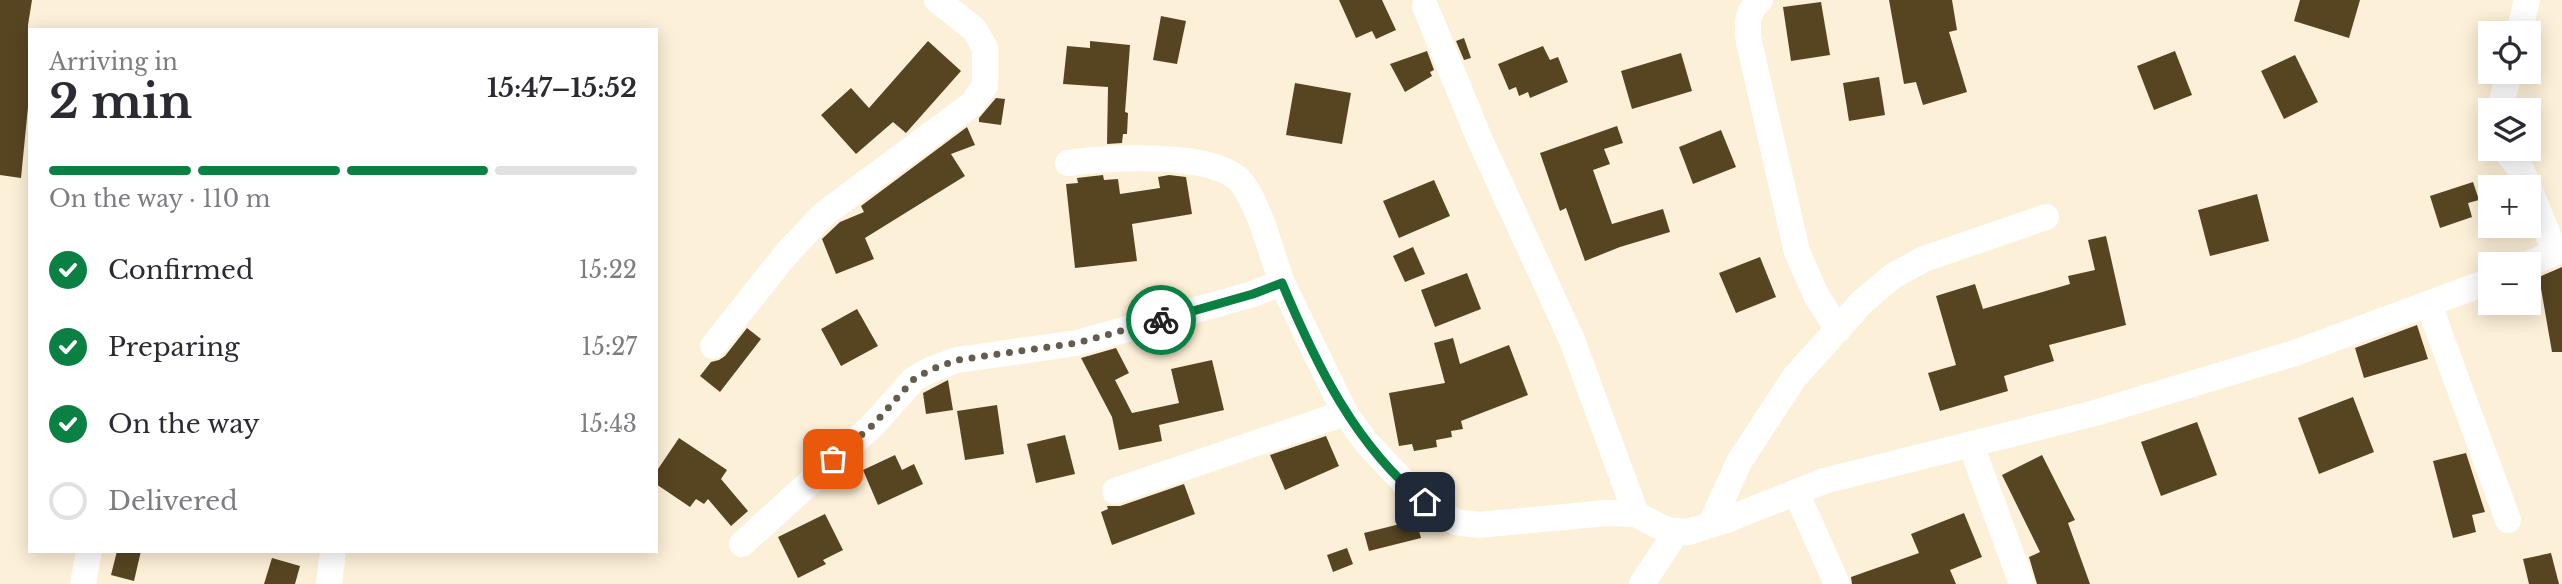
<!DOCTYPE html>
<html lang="en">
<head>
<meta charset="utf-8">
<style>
	body { margin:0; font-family:"Libre Baskerville",serif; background:#f7f7f7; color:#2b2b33; height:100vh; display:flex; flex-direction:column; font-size:26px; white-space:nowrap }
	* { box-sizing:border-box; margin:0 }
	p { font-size:23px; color:#7c7c81 }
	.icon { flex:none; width:38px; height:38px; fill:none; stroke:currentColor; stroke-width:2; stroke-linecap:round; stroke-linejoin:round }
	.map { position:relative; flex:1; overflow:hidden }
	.side { position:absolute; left:28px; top:28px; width:630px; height:525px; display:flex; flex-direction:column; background:#fff; border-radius:0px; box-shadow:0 4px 18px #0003 }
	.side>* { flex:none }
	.tools { position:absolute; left:2478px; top:21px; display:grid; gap:14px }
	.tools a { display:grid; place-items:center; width:63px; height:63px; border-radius:0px; background:#fff; box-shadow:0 4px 18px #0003; font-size:35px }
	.pin { position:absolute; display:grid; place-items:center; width:60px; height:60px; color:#fff; margin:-30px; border-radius:14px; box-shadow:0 4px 10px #0006 }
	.courier { position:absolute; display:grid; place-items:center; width:70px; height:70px; margin:-35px; border:5px solid #0b8043; border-radius:50%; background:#fff; color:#222; box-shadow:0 2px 9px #0007 }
	.head em { font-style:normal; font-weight:700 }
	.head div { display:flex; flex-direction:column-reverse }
	.head { display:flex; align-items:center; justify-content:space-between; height:119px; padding:0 21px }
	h1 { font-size:46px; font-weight:700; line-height:52px }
	.bar { display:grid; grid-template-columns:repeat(4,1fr); gap:10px 7px; align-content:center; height:84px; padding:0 21px }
	.bar i { height:9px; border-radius:5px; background:#e1e1e2 }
	.bar .active { background:#0b8043 }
	.bar p { grid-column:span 4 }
	ol { padding:0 21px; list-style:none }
	li { display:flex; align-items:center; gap:21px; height:77px }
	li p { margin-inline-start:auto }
	li .icon { padding:7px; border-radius:50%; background:#0b8043; color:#fff; stroke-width:4 }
	li:last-child { color:#7c7c81 }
	li i { width:38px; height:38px; border:4px solid #e1e1e2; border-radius:50% }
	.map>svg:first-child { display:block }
</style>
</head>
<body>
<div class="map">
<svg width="2562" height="584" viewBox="0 0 2562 584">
	<rect width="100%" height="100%" fill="#fdf0d8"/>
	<!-- building -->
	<g fill="#574522">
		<path d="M0,0h32l-4,25 2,62 -9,91 -21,-3z"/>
		<path d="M1339,0h43l14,30 -20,9 -4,-8 -16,7z"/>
		<path d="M1889,0h63l5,30 -8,2 18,60 -44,13 -7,-23 -12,2z"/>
		<path d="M2300,0h60l-11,38 -55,-17z"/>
		<path d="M1821,2l9,53 -39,6 -8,-54z"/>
		<path d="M1161,16l25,5 -9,43 -24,-4z"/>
		<path d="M1464,38l7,20 -7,2 -8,-19z"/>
		<path d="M928,41l33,30 -55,62 -13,-11 -37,32 -35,-39 30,-27 18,20z"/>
		<path d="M1090,41l40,4 -5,67 3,1 -1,21h-4l-1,9 -15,1 1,-57 -45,-3 4,-38 23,2z"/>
		<path d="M1543,46l7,14 8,-3 10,25 -38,16 -2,-6 -9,4 -3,-9 -7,3 -11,-26z"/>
		<path d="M1427,51l7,19 -4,2 2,4 -27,16 -15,-28z"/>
		<path d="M2175,51l17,44 -38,15 -17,-44z"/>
		<path d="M1681,53l11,38 -60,18 -11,-38z"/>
		<path d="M2295,55l23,47 -34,17 -23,-48z"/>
		<path d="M1879,77l6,38 -36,6 -6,-38z"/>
		<path d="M1295,83l56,10 -9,51 -56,-9z"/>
		<path d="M996,98l9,1 -4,26 -22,-3v-4z"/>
		<path d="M1617,126l6,17 -19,6 6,15 -17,6 19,54 51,-15 7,23 -50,15 -35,14 -19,-53 -6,3 -20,-58z"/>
		<path d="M967,127l8,18 -24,9 14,22 -100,62 9,21 -38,15 -14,-35 18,-17 24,-10 -3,-6z"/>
		<path d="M1721,130l15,37 -43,17 -14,-37z"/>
		<path d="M1103,175l1,5 14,-1 2,15 40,-6 -2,-11 11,-2 17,2 6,37 -60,10 5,37 -62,7 -9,-84 12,-1 -1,-5z"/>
		<path d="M1434,180l16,36 -51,22 -16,-37z"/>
		<path d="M2473,182l6,18 -11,3 4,14 -32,11 -10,-32z"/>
		<path d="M2257,194l12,47 -59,15 -12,-46z"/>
		<path d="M2106,236l20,89 -77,20 5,16 -50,15 4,15 -68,20 -12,-38 28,-8 -20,-69 39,-12 8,25 87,-25 -2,-8 27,-6 -7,-30z"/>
		<path d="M1413,247l12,27 -20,8 -12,-26z"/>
		<path d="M1760,257l16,40 -40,16 -17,-40z"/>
		<path d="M2562,267v85h-10l-13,-75z"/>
		<path d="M1467,273l14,36 -46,18 -14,-37z"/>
		<path d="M857,309l21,37 -37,20 -20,-37z"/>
		<path d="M2417,325l11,34 -64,19 -9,-30z"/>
		<path d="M747,328l14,11 -41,53 -20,-16 11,-14 8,-2 6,-4z"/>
		<path d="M1453,338l7,26 49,-19 19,50 -67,26 2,8 -12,2 1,6 -16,3 1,7 -23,4 -2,-7 -13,2 -10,-53 56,-10 -11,-40z"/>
		<path d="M1116,348l13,25 -14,7 17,33 47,-10 -8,-34 41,-9 12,50 -65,15 3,16 -43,9 -7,-33 -31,-59z"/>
		<path d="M948,380l5,30 -27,4 -3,-21z"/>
		<path d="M2353,397l21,55 -55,22 -21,-56z"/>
		<path d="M997,405l7,49 -39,6 -8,-49z"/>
		<path d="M2197,422l20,53 -56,21 -20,-54z"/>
		<path d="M1065,435l10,39 -39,9 -9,-39z"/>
		<path d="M1326,436l13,30 -54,24 -15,-35z"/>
		<path d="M679,438l48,32 -6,9 27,32 -17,15 -23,-27 -4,5 -8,-5 -6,8 -34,-23v-12z"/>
		<path d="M2466,453l19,59 -13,3 4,17 -23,6 -20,-77z"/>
		<path d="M895,455l7,15 12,-6 9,20 -45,21 -15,-35z"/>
		<path d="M2042,455l33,65 -7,3 22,61h-53l-8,-27 11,-5 -38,-77z"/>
		<path d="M1184,484l11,30 -83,31 -11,-33 7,-3 -1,-3h13z"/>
		<path d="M1964,513l18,44 -32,13 6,14h-104l-1,-7 68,-24 -8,-19z"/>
		<path d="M825,514l18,36 -20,10 3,4 -28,14 -20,-41z"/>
		<path d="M1416,520l5,18 -52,13 -5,-18z"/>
		<path d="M1347,548l6,16 -20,8 -6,-17z"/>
		<path d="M117,551h24l-7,30 -23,-6z"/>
		<path d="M2551,553l8,31h-30l-6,-25z"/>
		<path d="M272,558l28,8 -5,18h-31z"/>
	</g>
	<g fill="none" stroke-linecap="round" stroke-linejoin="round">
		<!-- minor -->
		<g stroke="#fff" stroke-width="26">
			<path d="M1760,0c-14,12 -13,25 -11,42l48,210 19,43 22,35"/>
			<path d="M1425,6l54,132 93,202 64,174"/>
			<path d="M2519,33l8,-33"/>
			<path d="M2500,110l9,-38"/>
			<path d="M2504,149l18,22 33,81"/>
			<path d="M1068,163c38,-5 146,-13 173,19 18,22 31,73 41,101"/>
			<path d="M2528,264l34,-14"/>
			<path d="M2429,305l79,215"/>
			<path d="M713,346l74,-93 37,-39 148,-110 13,-18v-38l-11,-19 -37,-29"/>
			<path d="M1971,445l51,139"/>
			<path d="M1115,491l230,-78"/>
			<path d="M1796,492l41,92"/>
			<path d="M1711,524l28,-62 55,-84 68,-76 31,-26 31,-17 122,-42"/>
			<path d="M742,544l131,-119 41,-46 16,-9 27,-10 120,-17 176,-49 29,-11 63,130 21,29 48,51 23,18 19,11 23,3 127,-12 30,1 30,16 22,2 41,-13 95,-38 271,-68 200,-60 195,-72"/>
			<path d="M83,584l6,-33"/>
			<path d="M329,584l4,-33"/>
			<path d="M1642,584l35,-53"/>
		</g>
	</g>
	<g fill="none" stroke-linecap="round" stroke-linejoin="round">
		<!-- done -->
		<path stroke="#645c4e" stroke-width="7" stroke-dasharray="0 12.6" d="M833,459l40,-34 41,-46 16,-9 27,-10 120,-17 84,-23"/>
		<!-- route -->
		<path stroke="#0b8043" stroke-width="9" d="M1161,320l92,-26 29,-11c34,81 73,163 143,219"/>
	</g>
</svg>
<div class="tools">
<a><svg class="icon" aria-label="locate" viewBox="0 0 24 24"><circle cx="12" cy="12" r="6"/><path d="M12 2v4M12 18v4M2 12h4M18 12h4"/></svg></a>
<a><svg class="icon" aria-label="layers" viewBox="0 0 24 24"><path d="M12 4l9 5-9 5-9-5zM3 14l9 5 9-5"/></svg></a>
<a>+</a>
<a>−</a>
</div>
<div class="pin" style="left:833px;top:459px;background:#ea580c"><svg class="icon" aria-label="bag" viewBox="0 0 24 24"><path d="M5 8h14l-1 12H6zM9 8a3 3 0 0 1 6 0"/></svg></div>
<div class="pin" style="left:1425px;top:502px;background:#1f2937"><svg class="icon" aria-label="home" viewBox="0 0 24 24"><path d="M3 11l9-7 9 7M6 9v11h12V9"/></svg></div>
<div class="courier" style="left:1161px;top:320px"><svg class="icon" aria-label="bike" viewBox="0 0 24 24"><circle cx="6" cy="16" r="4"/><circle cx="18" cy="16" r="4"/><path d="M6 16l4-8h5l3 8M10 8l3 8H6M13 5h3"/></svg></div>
<section class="side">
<div class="head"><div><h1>2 min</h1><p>Arriving in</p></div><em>15:47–15:52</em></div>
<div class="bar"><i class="active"></i><i class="active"></i><i class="active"></i><i></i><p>On the way · 110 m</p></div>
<ol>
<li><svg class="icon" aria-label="check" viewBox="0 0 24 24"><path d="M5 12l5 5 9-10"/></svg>Confirmed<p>15:22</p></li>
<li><svg class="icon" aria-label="check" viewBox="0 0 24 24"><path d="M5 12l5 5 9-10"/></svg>Preparing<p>15:27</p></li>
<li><svg class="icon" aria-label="check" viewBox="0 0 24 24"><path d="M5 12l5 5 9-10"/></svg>On the way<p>15:43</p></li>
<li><i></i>Delivered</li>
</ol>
</section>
</div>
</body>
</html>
